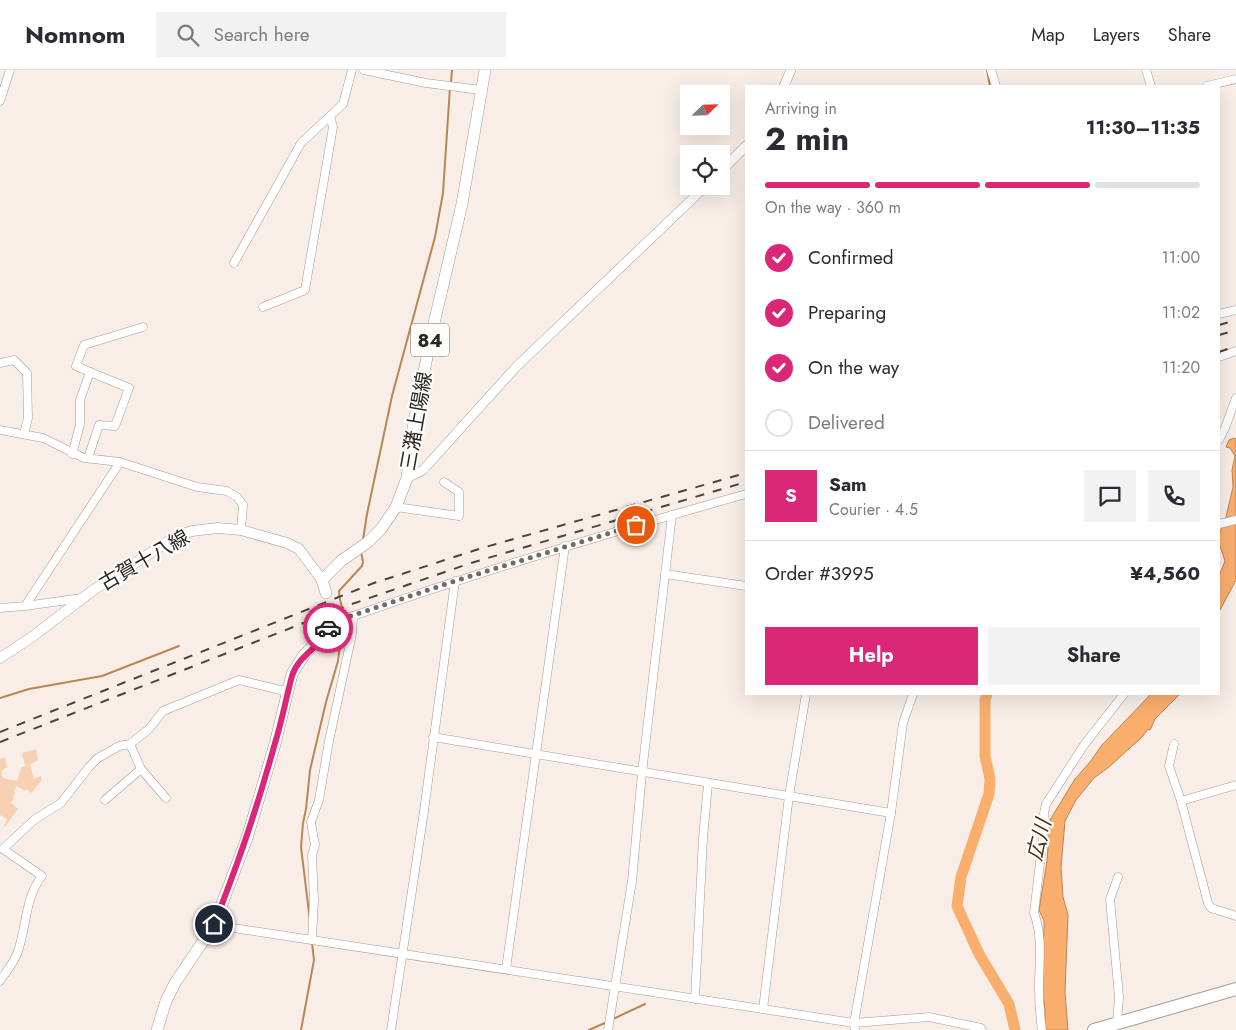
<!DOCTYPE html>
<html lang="en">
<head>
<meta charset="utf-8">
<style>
	body { margin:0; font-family:Jost,"Noto Sans JP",sans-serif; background:#f2f2f3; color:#2b2b33; height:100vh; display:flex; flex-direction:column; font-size:19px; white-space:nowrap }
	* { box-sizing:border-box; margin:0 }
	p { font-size:16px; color:#7c7c81 }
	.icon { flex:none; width:28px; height:28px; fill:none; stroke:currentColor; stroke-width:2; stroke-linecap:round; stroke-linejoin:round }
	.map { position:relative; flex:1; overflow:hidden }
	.panel { position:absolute; left:745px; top:15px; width:475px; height:610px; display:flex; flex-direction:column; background:#fff; border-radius:0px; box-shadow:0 5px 20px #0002 }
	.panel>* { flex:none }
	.needle { width:32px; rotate:67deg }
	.buttons { position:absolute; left:680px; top:15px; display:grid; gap:10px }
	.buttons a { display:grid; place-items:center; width:50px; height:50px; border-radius:0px; background:#fff; box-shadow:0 5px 20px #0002; font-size:25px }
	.pin { position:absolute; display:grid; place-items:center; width:42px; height:42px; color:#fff; margin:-21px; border:2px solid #fff; border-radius:50%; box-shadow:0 1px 5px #0007 }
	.courier { position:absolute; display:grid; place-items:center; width:50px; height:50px; margin:-25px; border:4px solid #db2777; border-radius:50%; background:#fff; color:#222; box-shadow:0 1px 6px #0007 }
	.summary em { font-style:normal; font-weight:700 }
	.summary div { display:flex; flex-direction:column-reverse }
	.summary { display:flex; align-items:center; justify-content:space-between; height:85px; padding:0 20px }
	h1 { font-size:32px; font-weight:700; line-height:38px }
	.bar { display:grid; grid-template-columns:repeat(4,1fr); gap:8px 5px; align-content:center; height:60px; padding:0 20px }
	.bar i { height:6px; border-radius:4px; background:#e1e1e2 }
	.bar .active { background:#db2777 }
	.bar p { grid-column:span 4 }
	.line { display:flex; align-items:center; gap:12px; padding:0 20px; border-top:1px solid #e1e1e2 }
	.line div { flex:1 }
	.round { display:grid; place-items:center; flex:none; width:52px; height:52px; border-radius:0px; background:#f2f2f3 }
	ol { padding:0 20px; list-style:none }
	li { display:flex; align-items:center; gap:15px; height:55px }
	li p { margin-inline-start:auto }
	li .icon { padding:5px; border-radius:50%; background:#db2777; color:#fff; stroke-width:4 }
	li:last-child { color:#7c7c81 }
	li i { width:28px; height:28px; border:2px solid #e1e1e2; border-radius:50% }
	.cta { display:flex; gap:10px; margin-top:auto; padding:10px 20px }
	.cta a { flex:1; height:58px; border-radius:0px; background:#db2777; color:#fff; font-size:20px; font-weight:700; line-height:58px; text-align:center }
	.cta a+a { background:#f2f2f3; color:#2b2b33 }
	header { display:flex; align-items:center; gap:30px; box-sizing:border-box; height:70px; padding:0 25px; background:#fff; border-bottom:1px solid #e1e1e2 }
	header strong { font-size:24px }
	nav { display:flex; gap:28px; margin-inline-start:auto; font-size:18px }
	.search { width:350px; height:45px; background:#f2f2f3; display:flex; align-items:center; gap:12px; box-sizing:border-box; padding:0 18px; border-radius:0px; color:#7c7c81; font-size:19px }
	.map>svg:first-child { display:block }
</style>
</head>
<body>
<header>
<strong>Nomnom</strong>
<div class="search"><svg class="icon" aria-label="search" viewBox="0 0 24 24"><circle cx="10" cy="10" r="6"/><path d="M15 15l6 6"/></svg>Search here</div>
<nav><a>Map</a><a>Layers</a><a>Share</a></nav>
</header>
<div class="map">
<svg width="1236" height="960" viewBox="0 0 1236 960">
	<rect width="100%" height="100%" fill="#f8eee7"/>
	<!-- green -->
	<path fill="#f8d1b2" d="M36,679l2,11 -8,5 4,14 7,-3 1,4 -11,13 -4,-4 -2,2 -8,-5 -3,5 1,2 -2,4 1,2 -3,4 7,6 -14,19v-2l3,-7 -7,-4v-56l5,-2 2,10 -6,4 2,7 14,3 4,-13 4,-2 -3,-13z"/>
	<!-- water -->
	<g fill="#faae6d" stroke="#bb8556">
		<path d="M1234,368l2,1v141l-17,32v-36l6,-15 -6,-18v-8l7,-18 7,-30 -1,-17 3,-14 -5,-8 -4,-1 3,-7z"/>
		<path d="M1151,624h29l-25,25 -5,11 -2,-1 -6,8 -33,30 -15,11 -18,22 -11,21 -4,46 2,30 5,18 -3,77 3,38h-23v-20l-4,-34 3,-46v-9l-5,-11 8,-49 3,-41 25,-41 15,-17 12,-17z"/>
	</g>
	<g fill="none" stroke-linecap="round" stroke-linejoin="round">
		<!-- stream -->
		<g stroke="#bb8556" stroke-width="2">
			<path d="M987,0l3,16"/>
			<path d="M451,13l1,-13"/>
			<path d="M363,470l4,-26 25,-118 43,-159 8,-44 7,-106"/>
			<path d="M343,546c0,-9 -4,-16 -4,-25l23,-25 1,-4 -2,-10"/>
			<path d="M0,628l29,-9 73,-13 77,-30"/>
			<path d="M959,846l5,-2"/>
			<path d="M310,851l-9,-74 2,-24 3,-14 4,-39 16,-68 12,-41 5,-40"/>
			<path d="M613,949l32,-15"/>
			<path d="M301,960l13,-70 -2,-17"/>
			<path d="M589,960l18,-8"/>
		</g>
		<!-- river -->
		<path stroke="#faae6d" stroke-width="11" d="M987,624l-2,6v56l5,23 -1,15 -28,83 -4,29 22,48 30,50 6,26"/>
		<defs>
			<g id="minor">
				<path d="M364,0l62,13 55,7"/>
				<path d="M991,0l5,16"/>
				<path d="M1146,0l5,16"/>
				<path d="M1207,16l29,-7"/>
				<path d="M0,31l10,-31"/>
				<path d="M234,193l67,-120 42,-39 9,-34"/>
				<path d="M263,237l42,-17 28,-163 -3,-11"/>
				<path d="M1219,244l17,-4"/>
				<path d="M1219,287l17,-6"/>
				<path d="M0,293l14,-3 13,13 1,45 -4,16"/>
				<path d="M90,302l-14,-6 8,-21 59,-18"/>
				<path d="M0,360l43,8 41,20 36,4 77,25 30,4 10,6 6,8 -2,25"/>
				<path d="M1219,370l6,-12 11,-30"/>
				<path d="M72,384l8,-29v-25l10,-28 39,16 -14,38 -16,-1 -11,33"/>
				<path d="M396,437l63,9v-24l-15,-10"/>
				<path d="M1219,454l17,-4"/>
				<path d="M665,504l81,12"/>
				<path d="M25,536l95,-144"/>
				<path d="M0,538l25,-2 57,-8"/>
				<path d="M330,553l23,-7"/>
				<path d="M433,667l458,76"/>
				<path d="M130,674l11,25 25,29"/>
				<path d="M1174,674l-5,22 12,35 27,102 3,5 25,8"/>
				<path d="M105,730l36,-31"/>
				<path d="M1181,731l55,-16"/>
				<path d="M214,855l640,98 75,-6 52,11 1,2"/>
				<path d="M312,869l2,-39 -2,-45 3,-10 -4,-23 8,-22 10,-59 23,-107 1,-18c130,-45 261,-85 393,-122"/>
				<path d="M506,899l59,-423"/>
				<path d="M0,911c5,-8 13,-17 17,-27 10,-26 7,-55 25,-78l-39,-27 31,-29 27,-17 28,-36 9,-9 21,-12 11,-2 19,-15 14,-18 76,-31 50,12"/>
				<path d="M695,929l8,-161 5,-54"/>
				<path d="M763,939l26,-213 17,-102"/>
				<path d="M1117,953l2,-26 -9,-98 8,-22"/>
				<path d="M391,960l33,-219 31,-230"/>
				<path d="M608,960l24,-149 10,-108 30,-258"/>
				<path d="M855,960l-1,-7 37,-210 12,-90 10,-29"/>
				<path d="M1042,960c-2,-14 -3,-29 -3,-43 0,-25 4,-51 -5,-74l11,-92 -1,-8 2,-9 38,-59 40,-51"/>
			</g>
			<g id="tertiary">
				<path d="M784,16l7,-16"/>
				<path d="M721,101l25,-25"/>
				<path d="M407,408l16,-8 93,-103 190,-181"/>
			</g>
			<path id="secondary" d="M0,588l32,-21 60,-46 83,-54 17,-6 26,-3 23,2 46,13 12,6 23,31"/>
			<g id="primary">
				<path d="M326,523l-4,-13 19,-19 27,-19 13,-13 15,-22 11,-29 7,-56 18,-90 30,-128 23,-134"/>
				<path d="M157,960l9,-29 9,-18 39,-58 33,-87 28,-94 17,-70 12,-19 23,-23 5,-18 -1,-5"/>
			</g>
			<path id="trunk" d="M1094,960l142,-41"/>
		</defs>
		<!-- minor casing -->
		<use href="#minor" stroke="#a49b94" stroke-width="9"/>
		<!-- tertiary casing -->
		<use href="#tertiary" stroke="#a49b94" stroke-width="10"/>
		<!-- secondary casing -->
		<use href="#secondary" stroke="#a49b94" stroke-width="11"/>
		<!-- primary casing -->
		<use href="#primary" stroke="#a49b94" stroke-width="12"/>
		<!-- trunk casing -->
		<use href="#trunk" stroke="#a49b94" stroke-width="14"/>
		<!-- minor -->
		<use href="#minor" stroke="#fff" stroke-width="8"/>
		<!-- tertiary -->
		<use href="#tertiary" stroke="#fff" stroke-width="9"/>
		<!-- secondary -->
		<use href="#secondary" stroke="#fff" stroke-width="10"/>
		<!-- primary -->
		<use href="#primary" stroke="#fff" stroke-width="11"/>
		<!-- trunk -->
		<use href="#trunk" stroke="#fff" stroke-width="12"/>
		<!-- rail -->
		<g stroke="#494542" stroke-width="2" stroke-dasharray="9 9" stroke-linecap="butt">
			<path d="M1219,255l17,-5"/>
			<path d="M1219,265l17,-5"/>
			<path d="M1219,282l17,-6"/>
			<path d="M0,662l374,-149 108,-35 264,-75"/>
			<path d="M0,672l352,-138 119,-41 275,-81"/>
		</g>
	</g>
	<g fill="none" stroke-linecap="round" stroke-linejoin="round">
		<!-- done -->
		<path stroke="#716b67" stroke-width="5" stroke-dasharray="0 9" d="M328,558l2,-5 125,-42 181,-56"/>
		<!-- route -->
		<path stroke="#db2777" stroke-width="6" d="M214,854c24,-59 44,-119 61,-181 7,-22 11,-45 17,-67 6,-21 30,-29 36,-48"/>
	</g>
	<g text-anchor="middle" stroke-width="4.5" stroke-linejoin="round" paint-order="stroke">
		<!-- shield labels -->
		<rect fill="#fffdfb" stroke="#686663" stroke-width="1" x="411" y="253.5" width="38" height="33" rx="4"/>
		<g font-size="19" font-weight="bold" fill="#282522">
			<text x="430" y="277">84</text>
		</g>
		<!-- street labels -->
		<g font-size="20" fill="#282522" stroke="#fffdfb">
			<text transform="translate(416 351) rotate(-80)" y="7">三潴上陽線</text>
			<text transform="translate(144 490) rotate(-30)" y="7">古賀十八線</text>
		</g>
		<!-- water labels -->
		<g font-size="21" font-style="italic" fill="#4b2d11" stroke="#fffdfb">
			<text transform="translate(1039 770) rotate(-76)" y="7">広川</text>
		</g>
	</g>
</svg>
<div class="buttons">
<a><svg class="needle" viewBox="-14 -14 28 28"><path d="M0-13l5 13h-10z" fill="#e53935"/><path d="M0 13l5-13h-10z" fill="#7c7c81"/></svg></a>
<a><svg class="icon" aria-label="locate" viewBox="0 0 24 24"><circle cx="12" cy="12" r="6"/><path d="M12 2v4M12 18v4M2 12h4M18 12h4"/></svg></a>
</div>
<div class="pin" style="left:636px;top:455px;background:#ea580c"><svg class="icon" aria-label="bag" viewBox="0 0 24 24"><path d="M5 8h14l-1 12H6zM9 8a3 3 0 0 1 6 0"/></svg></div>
<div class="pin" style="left:214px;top:854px;background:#1f2937"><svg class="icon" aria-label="home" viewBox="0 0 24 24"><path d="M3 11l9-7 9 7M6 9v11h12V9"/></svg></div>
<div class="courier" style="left:328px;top:558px"><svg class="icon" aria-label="car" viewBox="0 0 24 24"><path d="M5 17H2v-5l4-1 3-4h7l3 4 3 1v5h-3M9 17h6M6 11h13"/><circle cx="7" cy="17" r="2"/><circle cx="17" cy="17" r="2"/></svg></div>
<section class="panel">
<div class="summary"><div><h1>2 min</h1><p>Arriving in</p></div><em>11:30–11:35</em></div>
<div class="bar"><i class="active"></i><i class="active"></i><i class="active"></i><i></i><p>On the way · 360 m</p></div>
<ol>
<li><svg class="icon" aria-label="check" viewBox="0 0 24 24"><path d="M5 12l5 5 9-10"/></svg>Confirmed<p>11:00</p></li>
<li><svg class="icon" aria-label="check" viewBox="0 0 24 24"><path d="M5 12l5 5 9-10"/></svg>Preparing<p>11:02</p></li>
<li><svg class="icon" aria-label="check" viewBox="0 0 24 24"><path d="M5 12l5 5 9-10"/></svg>On the way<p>11:20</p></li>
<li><i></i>Delivered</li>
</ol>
<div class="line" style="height:90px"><b class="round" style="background:#db2777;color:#fff">S</b><div><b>Sam</b><p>Courier · 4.5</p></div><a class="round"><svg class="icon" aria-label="chat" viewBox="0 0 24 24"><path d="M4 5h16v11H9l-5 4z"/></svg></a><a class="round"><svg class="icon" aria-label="phone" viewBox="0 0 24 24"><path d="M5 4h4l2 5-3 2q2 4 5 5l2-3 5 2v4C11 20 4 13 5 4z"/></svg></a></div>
<div class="line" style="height:65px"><div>Order #3995</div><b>¥4,560</b></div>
<div class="cta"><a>Help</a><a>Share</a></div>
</section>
</div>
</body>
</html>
